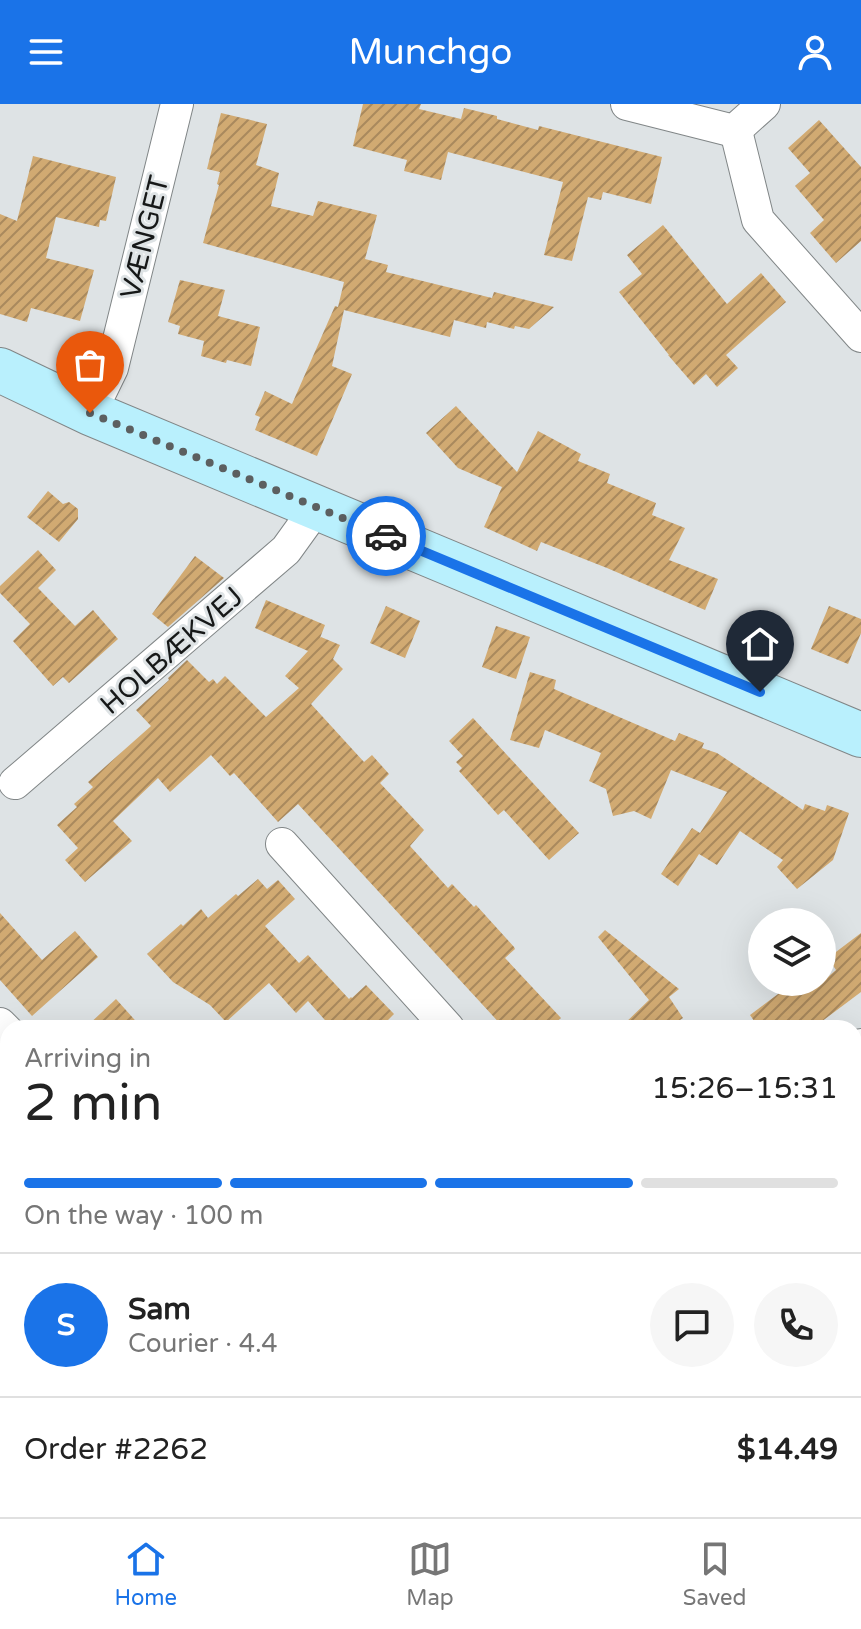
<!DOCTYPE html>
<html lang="en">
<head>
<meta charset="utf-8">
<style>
	body { margin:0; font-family:"Varela Round",sans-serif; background:#f6f6f6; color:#222; height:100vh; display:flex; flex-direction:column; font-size:30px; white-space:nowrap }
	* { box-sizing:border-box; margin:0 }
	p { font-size:26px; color:#767676 }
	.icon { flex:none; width:44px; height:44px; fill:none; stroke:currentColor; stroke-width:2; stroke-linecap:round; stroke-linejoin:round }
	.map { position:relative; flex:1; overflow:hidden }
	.side { position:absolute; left:0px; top:916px; width:862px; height:498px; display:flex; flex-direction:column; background:#fff; border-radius:24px 24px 0 0; box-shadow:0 8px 32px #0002 }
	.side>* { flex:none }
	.tools { position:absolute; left:748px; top:804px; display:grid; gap:16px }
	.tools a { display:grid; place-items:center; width:88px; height:88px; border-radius:50%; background:#fff; box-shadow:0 8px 32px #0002; font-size:40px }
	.pin { position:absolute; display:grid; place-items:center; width:68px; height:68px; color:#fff; margin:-82px -34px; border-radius:50% 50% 50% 0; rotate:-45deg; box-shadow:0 0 8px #0007 }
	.pin .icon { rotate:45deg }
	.courier { position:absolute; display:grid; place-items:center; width:80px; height:80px; margin:-40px; border:6px solid #1a73e8; border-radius:50%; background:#fff; color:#222; box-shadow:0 2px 10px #0007 }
	.headline em { font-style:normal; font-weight:600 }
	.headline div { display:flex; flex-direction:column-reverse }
	.headline { display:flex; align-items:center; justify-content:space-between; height:136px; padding:0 24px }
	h1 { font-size:52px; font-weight:600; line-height:60px }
	.bar { display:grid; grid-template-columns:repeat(4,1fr); gap:12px 8px; align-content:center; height:96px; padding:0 24px }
	.bar i { height:10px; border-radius:6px; background:#e0e0e0 }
	.bar .selected { background:#1a73e8 }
	.bar p { grid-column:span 4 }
	.line { display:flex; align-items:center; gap:20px; padding:0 24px; border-top:2px solid #e0e0e0 }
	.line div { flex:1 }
	.round { display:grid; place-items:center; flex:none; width:84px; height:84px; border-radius:42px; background:#f6f6f6 }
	header { display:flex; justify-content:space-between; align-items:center; height:104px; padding:0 24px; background:#1a73e8; color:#fff; font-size:36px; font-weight:600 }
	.dock { display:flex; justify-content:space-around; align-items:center; height:112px; border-top:2px solid #e0e0e0; background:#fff; font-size:22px; color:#767676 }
	.dock a { display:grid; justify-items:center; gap:4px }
	.dock .selected { color:#1a73e8 }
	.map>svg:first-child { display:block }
</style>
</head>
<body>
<header><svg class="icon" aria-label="menu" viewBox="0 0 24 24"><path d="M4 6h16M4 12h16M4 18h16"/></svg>Munchgo<svg class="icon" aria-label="person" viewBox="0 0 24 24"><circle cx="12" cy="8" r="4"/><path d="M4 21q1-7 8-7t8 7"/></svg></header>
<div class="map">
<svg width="861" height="1413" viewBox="0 0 861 1413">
	<defs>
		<pattern id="building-hatch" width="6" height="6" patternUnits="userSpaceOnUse" patternTransform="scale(2)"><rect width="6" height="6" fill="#d1aa72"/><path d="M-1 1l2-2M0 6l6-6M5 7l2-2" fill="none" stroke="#a9895d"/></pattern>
	</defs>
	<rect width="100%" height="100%" fill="#dee3e5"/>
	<!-- building -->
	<g fill="url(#building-hatch)">
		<path d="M363,0h58l-2,5 42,10 3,-11 33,8v3l41,11 1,-4 123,31 -11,47 -48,-12 -2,8 -13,-3 -16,64 -28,-6 19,-73 -115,-30 -7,28 -37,-9 3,-11 -54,-14z"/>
		<path d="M221,9l46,11 -11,41 23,8 -8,33 42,10 5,-15 59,14 -12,44 23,6 -2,7 106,26 2,-6 60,15 -25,22 -14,-3 -1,3 -27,-7 -1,6 -32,-8 -4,17 -106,-27 -12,56 20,8 -35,82 -62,-26 5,-13 -5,-2 10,-24 27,13 43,-98 3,1 6,-25 -141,-39 16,-58 -2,-1 3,-12 -13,-3z"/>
		<path d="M819,16l42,47v74l-25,22 -26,-30 14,-13 -29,-34 15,-13 -22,-25z"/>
		<path d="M33,52l83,21 -10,44 -6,-1 -1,7 -43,-10 -10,41 48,12 -14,51 -49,-13 -4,14 -27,-8v-100l17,7z"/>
		<path d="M663,121l64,79 34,-31 25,29 -60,53 12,13 -21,19 -11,-13 -12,11 -26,-30h1l-50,-63 23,-18 -15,-19z"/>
		<path d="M180,176l45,10 -7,26 42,11 -9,39 -24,-6 -1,3 -25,-7 3,-15 -26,-7 2,-8 -12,-4z"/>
		<path d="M456,302l61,66 21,-41 43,23 -3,7 32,13 -3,9 49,20 -4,12 33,13 -16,32 49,19 -13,31 -98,-42 -66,-26 -4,9 -53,-24 18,-40 -44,-19 -32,-35z"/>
		<path d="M48,387l15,13 6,-2 9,7v10l-19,23 -32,-25z"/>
		<path d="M38,446l18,20 -18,18 37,38 18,-16 25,29 -49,44 -6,-6 -10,9 -40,-45 17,-17 -30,-31v-7z"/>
		<path d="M195,452l29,22 -56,49 -16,-13z"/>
		<path d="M266,496l59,25 -5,13 1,-1 19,8 -7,14 10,10 -32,35 53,58 8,-7 17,19 -9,9 44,47 -14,16 38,42 4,-4 22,23 2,-2 38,42 1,2 -10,9 56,60 -12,10h-45l-206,-224 -20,18 -44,-49 -4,3 -19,-21 -41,37 -12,-14 -45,43 19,20 -47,41 -20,-22 13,-12 -21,-23 20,-18 -3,-3 19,-17 -5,-5 63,-56 -15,-16 33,-30 -1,-2 19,-18 22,22 4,-3 4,5 8,-8 41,41 33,-29 -14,-12 23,-25 -53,-23z"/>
		<path d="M386,502l34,15 -15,37 -35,-15z"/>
		<path d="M829,502l32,13v14l-13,31 -37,-15z"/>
		<path d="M496,522l34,11 -14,42 -34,-12z"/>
		<path d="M530,568l26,8 -2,9 121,52 4,-8 25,10 -2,5 15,5 86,57 2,-6 20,7 2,-6 22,8 -16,47 -36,29 -20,-22 6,-7 -43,-29 -23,34 -18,-11 -21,32 -17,-12 31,-46 8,5 27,-41 -56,-22 -20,49 -17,-8 -21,5 -7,-27 -17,-8 12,-28 -56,-23 -6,18 -29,-8z"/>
		<path d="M473,614l106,115 -30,27 -45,-50 -6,5 -39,-44 3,-3 -6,-6 7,-6 -14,-15z"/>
		<path d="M258,775l9,10 11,-9 17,19 -30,27 34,37 9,-8 41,44 2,-2 1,1 14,-13 28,29 -14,14h-48l-24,-27 -12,12 -27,-30 -43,39 -16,-17 -37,-23 -26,-28 34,-30 2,2 18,-17 7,9 28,-24 2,2z"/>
		<path d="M0,809l42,47 33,-29 23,26 -66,59 -32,-36z"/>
		<path d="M605,826l74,59 -10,8 14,21 -15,10h-48l29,-28 -51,-63z"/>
		<path d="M861,829v59l-48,36h-54l-9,-13 44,-33 9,12 19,-12 14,-12 -8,-12z"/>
		<path d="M116,895l26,29h-57z"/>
	</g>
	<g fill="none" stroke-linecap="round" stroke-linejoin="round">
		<defs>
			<g id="minor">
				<path d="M627,0l107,27 30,-27"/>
				<path d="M734,27l4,8 20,81 103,116"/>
				<path d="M90,309l22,-45 65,-264"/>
				<path d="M15,679l271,-233 31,-43"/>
				<path d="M282,740l166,184"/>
				<path d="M0,920l8,8"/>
				<path d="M854,946l7,-5"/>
				<path d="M854,1369l7,7"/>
				<path d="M460,1406l6,7"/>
				<path d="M286,1413l8,-7"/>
			</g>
			<path id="secondary" d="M0,266l90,43 771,322"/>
		</defs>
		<!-- minor casing -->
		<use href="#minor" stroke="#818687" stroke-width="34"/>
		<!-- secondary casing -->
		<use href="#secondary" stroke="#818687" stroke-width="46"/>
		<!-- minor -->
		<use href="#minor" stroke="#fff" stroke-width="32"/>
		<!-- secondary -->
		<use href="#secondary" stroke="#b9f0fd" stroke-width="44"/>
	</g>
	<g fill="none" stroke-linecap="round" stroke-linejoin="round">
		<!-- done -->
		<path stroke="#5c5f60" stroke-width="8" stroke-dasharray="0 14.4" d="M90,309l296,123"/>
		<!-- route -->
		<path stroke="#1a73e8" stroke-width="10" d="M386,432l374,156"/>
	</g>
	<g text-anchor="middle" stroke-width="6" stroke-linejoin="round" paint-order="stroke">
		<!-- street labels -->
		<g font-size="28" fill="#161818" stroke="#dee3e5">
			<text transform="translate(144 133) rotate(-76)" y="10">VÆNGET</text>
			<text transform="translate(171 546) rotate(-41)" y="10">HOLBÆKVEJ</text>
		</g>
	</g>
</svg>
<div class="tools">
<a><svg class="icon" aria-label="layers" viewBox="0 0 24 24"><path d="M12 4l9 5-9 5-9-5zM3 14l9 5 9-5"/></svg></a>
</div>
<div class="pin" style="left:90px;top:309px;background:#ea580c"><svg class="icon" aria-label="bag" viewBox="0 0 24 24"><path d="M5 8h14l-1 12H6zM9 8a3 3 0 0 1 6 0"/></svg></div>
<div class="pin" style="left:760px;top:588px;background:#1f2937"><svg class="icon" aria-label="home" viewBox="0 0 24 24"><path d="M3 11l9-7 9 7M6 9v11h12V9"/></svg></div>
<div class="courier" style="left:386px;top:432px"><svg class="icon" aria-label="car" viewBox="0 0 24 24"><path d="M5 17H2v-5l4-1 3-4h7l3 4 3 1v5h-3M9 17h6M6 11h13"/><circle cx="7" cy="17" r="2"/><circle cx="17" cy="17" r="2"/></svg></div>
<section class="side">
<div class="headline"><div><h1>2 min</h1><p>Arriving in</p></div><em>15:26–15:31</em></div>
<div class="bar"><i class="selected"></i><i class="selected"></i><i class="selected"></i><i></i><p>On the way · 100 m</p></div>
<div class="line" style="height:144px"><b class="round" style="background:#1a73e8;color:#fff">S</b><div><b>Sam</b><p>Courier · 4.4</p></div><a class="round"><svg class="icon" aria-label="chat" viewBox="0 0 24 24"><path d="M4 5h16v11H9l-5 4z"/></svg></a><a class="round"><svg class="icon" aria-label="phone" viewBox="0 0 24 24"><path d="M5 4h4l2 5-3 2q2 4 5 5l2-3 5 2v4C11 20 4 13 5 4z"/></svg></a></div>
<div class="line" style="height:104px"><div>Order #2262</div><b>$14.49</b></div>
</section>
</div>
<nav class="dock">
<a class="selected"><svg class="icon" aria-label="home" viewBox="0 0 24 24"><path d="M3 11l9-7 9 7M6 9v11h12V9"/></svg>Home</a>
<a><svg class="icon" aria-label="map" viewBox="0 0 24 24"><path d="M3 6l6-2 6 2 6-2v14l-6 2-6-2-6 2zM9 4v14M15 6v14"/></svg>Map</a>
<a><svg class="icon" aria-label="saved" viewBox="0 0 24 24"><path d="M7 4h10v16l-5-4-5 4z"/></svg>Saved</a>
</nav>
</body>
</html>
